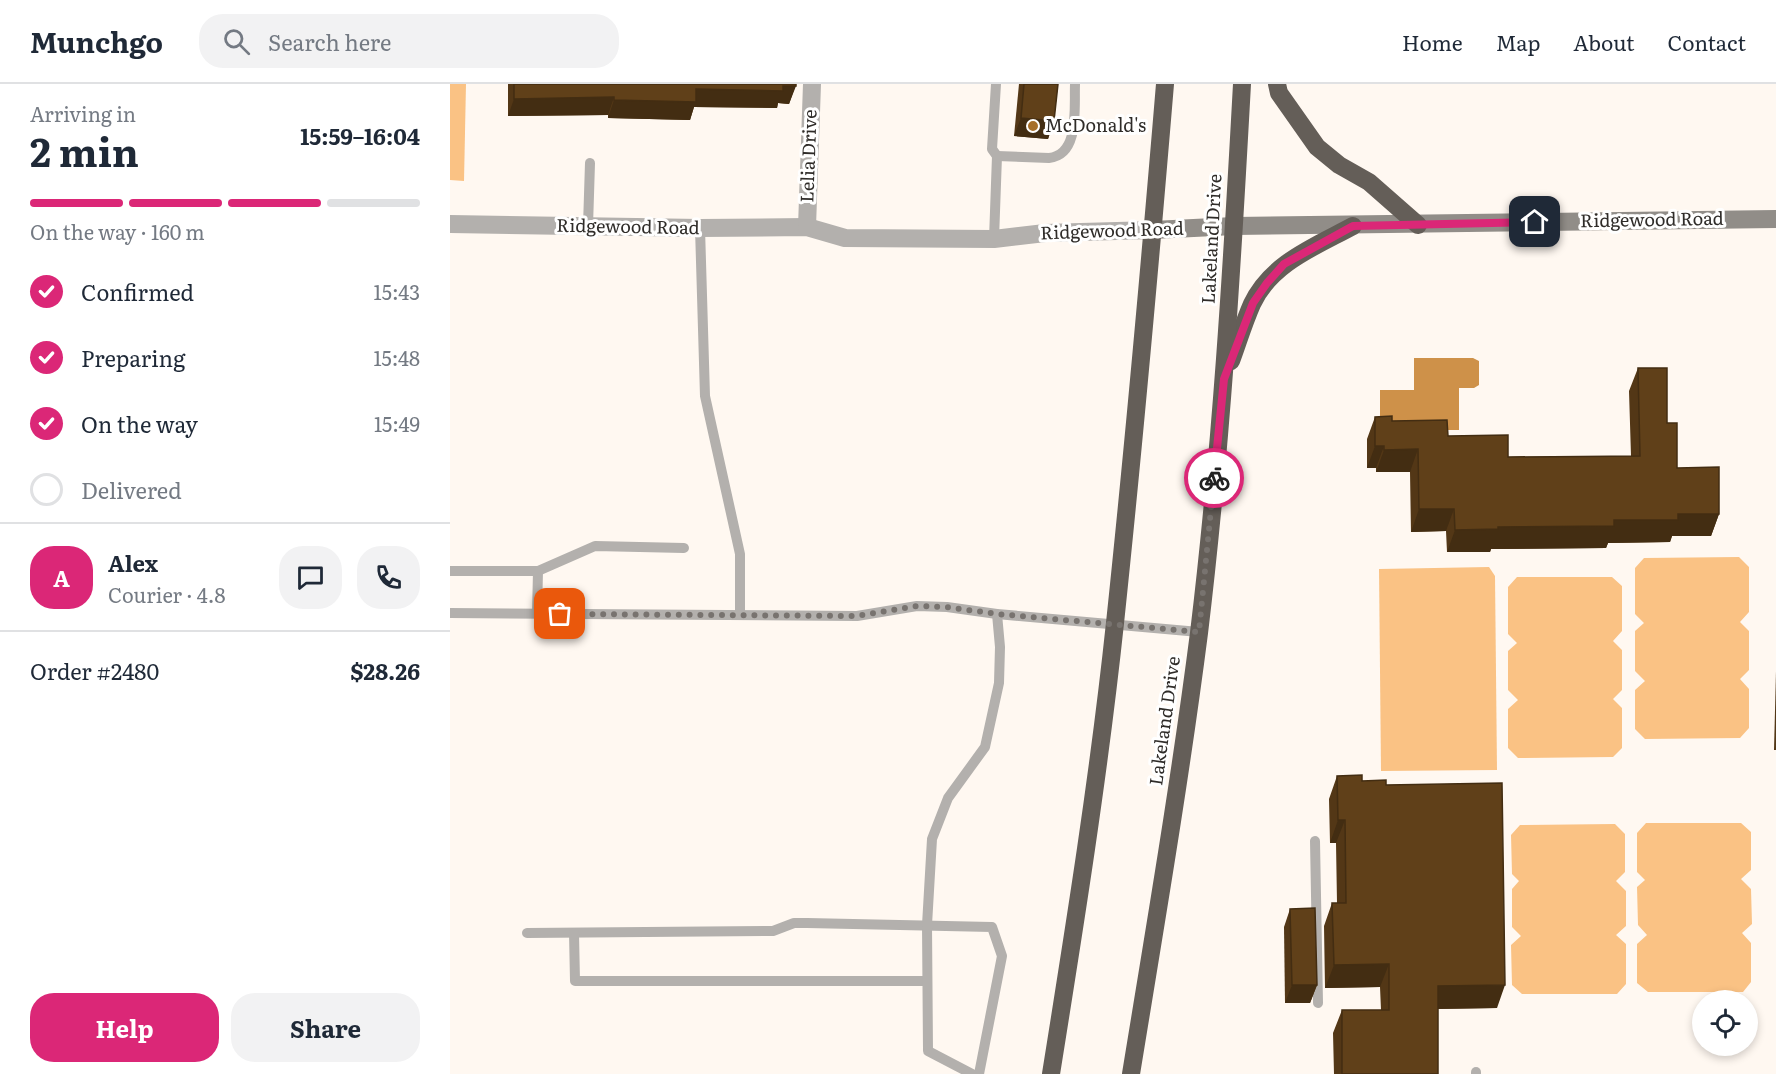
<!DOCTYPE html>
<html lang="en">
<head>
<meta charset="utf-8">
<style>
	body { margin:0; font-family:Literata,serif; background:#f2f2f3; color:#1f2937; height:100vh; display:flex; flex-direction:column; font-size:22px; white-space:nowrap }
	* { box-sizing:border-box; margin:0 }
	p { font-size:20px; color:#747a83 }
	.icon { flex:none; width:33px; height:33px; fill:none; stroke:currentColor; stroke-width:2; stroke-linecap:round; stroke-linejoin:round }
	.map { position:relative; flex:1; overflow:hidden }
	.panel { display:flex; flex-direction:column; background:#fff; width:450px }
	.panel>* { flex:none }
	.fabs { position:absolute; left:1242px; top:906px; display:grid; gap:12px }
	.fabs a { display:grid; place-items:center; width:66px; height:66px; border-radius:50%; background:#fff; box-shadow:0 3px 9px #0003; font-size:30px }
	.pin { position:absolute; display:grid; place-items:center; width:51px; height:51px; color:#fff; margin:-26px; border-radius:12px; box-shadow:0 3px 9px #0006 }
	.courier { position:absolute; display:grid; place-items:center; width:60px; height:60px; margin:-30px; border:4px solid #db2777; border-radius:50%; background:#fff; color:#222; box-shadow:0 2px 8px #0007 }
	.overview em { font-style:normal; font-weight:700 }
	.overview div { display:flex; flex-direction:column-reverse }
	.overview { display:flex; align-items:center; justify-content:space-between; height:102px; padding:0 30px }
	h1 { font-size:39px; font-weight:700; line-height:45px }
	.bar { display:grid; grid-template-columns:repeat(4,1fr); gap:9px 6px; align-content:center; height:72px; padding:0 30px }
	.bar i { height:8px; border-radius:4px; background:#e0e1e3 }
	.bar .active { background:#db2777 }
	.bar p { grid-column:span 4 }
	.line { display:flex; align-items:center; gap:15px; padding:0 30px; border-top:2px solid #e0e1e3 }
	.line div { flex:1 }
	.round { display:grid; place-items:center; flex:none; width:63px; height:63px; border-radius:24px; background:#f2f2f3 }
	ol { padding:0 30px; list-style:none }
	li { display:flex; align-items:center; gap:18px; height:66px }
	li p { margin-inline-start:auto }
	li .icon { padding:6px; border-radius:50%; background:#db2777; color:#fff; stroke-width:4 }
	li:last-child { color:#747a83 }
	li i { width:33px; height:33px; border:3px solid #e0e1e3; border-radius:50% }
	.action { display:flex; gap:12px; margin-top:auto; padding:12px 30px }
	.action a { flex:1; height:69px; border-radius:24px; background:#db2777; color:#fff; font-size:24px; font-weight:700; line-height:69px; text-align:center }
	.action a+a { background:#f2f2f3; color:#1f2937 }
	header { display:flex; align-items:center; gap:36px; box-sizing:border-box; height:84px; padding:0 30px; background:#fff; border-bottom:2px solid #e0e1e3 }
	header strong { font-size:28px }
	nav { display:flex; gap:33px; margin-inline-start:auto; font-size:21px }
	.search { width:420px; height:54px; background:#f2f2f3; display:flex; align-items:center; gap:15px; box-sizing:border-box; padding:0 21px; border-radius:24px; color:#747a83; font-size:22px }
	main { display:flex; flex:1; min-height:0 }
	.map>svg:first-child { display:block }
</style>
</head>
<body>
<header>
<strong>Munchgo</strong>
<div class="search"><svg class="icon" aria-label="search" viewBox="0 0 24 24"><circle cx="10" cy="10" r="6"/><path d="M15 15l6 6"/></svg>Search here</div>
<nav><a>Home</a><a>Map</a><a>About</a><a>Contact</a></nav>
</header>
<main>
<section class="panel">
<div class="overview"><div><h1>2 min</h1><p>Arriving in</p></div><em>15:59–16:04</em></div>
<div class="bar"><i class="active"></i><i class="active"></i><i class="active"></i><i></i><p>On the way · 160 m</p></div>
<ol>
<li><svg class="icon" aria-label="check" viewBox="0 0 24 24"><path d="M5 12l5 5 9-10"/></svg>Confirmed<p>15:43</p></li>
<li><svg class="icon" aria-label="check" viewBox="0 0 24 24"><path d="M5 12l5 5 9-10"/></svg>Preparing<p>15:48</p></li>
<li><svg class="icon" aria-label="check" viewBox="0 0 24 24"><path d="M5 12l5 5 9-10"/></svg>On the way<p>15:49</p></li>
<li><i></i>Delivered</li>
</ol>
<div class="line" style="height:108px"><b class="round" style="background:#db2777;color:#fff">A</b><div><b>Alex</b><p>Courier · 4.8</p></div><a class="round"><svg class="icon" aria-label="chat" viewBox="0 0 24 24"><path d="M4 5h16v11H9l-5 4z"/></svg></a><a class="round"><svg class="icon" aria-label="phone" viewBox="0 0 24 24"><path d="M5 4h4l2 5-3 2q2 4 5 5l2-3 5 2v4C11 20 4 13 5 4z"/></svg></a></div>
<div class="line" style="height:78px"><div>Order #2480</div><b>$28.26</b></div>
<div class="action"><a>Help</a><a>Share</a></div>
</section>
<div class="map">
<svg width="1326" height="990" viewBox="0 0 1326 990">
	<rect width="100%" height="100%" fill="#fff8f1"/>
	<!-- green -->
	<g fill="#fac284">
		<path d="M0,0h16l-2,97 -14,-1z"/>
		<path d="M1289,473l10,10v45l-9,10 9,9v39l-9,9 9,10v39l-9,10 -95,1 -10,-10v-39l10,-9 -10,-10v-40l9,-8 -9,-9v-46l9,-10z"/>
		<path d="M1039,483l6,9 2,194 -116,1 -2,-202z"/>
		<path d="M1067,493h95l10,9v45l-9,10 9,9v40l-9,9 9,9v40l-9,9 -95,1 -10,-10v-39l10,-9 -10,-10v-39l9,-8 -9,-9v-47z"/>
		<path d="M1196,739h95l10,9v38l-10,9 10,10 1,35 -10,9 9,10v39l-8,10h-95l-11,-9v-39l10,-9 -9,-10 -1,-38 8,-7 -8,-8v-39z"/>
		<path d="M1165,740l10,10v38l-9,9 10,10v35l-10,9 10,9v40l-9,10h-95l-10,-9 -1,-40 10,-9 -9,-9v-38l7,-8 -7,-7 -1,-39 9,-10z"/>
	</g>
	<!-- water -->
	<path fill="#ce9149" d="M964,274h59l6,3v24l-5,3h-15v42h-79v-40h34z"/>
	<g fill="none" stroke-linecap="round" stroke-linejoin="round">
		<!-- lane -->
		<g stroke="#b3b0ad" stroke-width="10">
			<path d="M547,72l52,2c31,-3 25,-50 26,-74"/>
			<path d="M138,142l2,-63"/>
			<path d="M250,144l5,168 35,158v61"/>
			<path d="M544,155l3,-83 -5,-7 4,-65"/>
			<path d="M0,487h88"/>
			<path d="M0,529l407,3 60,-10 30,1 50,7 202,18"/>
			<path d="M87,530l1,-43 57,-25 89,2"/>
			<path d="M865,757l3,162"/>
			<path d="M77,849l246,-2 21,-8h13l185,4 10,29 -23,118"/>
			<path d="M124,849l1,48h352"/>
			<path d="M522,990l-44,-23 -1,-126 5,-86 16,-41 37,-51 14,-64 1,-36 -3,-33"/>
			<path d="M1026,990v-2"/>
		</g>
		<!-- street -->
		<g stroke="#b3b0ad" stroke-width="18">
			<path d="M0,140l250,4 107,-1 38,11 149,1 51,-6 108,-3"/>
			<path d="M357,143l5,-143"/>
		</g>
		<!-- secondary -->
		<path stroke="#918d88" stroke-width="18" d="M703,146l81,-4 542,-7"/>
		<!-- highway -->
		<g stroke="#645e58" stroke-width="18">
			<path d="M827,0l2,9 38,54 22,18 30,17 49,43"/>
			<path d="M781,277c7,-19 13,-39 21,-57 19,-41 64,-58 101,-78"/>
			<path d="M601,990c24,-150 48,-300 64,-451 19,-180 35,-359 50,-539"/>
			<path d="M681,990c24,-147 49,-293 68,-441 22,-182 33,-366 43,-549"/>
		</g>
	</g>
	<!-- wall -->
	<g fill="#533716">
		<path d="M58,0h288l-7,20 -11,-1 -1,5 -83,-1 -4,13 -82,-2v-3l-100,1z"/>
		<path d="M569,0h39l-4,37 -6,18 -34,-3z"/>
		<path d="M1188,284l29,55 10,45 42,46 -8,22h-39l-2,6 -62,1 -2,5 -115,1 -1,3h-43l-1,-21 -35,1 -1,-60h-34v-4h-9v-29l8,-22 73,19 60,21 123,-1 -2,-65z"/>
		<path d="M1326,587v79h-2z"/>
		<path d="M887,692l49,9 111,223 -59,1v65h-104l-1,-41 9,-23h39l-1,-23 -55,1 -1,-62 8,-23h5l-1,-60h-6l-1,-44z"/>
		<path d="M840,825l27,76 -7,18h-25l-1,-76z"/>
	</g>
	<!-- shaded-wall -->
	<g fill="#432d12">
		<path d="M333,2h13l-7,18 -11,-1 -1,5 -83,-1 -4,13 -82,-2 6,-18 82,-11z"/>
		<path d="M164,13l-6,18 -100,1 6,-17z"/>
		<path d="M571,34l33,3 -6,18 -34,-3z"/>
		<path d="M925,362h9l-8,22h-9z"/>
		<path d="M968,365l-8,23h-34l8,-22z"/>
		<path d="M969,425h35l-8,22 -35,1z"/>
		<path d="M1228,430h41l-8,22h-39l-2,6 -62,1 -2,5 -115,1 -1,3h-43l8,-22 159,-10z"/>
		<path d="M888,736h7l-9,23h-6z"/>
		<path d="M939,880l-9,23 -55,1 9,-23z"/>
		<path d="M842,901h25l-7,18h-25z"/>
		<path d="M1055,901l-8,23 -68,1 9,-23z"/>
	</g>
	<!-- building -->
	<g fill="#604019" stroke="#432d12" stroke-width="1.5">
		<path d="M64,0h282v2h-13v5l-87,-2v13l-82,-2v-3l-100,2z"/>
		<path d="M574,0h34l-4,37 -33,-3z"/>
		<path d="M1188,284h29v55h10v45l42,-1v47h-41v6h-64v6l-116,1v2l-43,1 -1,-21h-35l-1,-60 -34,1v-4h-9v-29l17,-1v5l55,-1 1,16 60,-1v22l132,-1z"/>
		<path d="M912,691v6l24,-1v5l116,-2 3,202 -67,1v88h-96v-64h47v-46l-55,1 -2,-62h14l-1,-83h-7l-1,-44z"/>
		<path d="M865,824l2,77h-25l-2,-76z"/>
	</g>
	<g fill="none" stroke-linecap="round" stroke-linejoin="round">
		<!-- done -->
		<path stroke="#78736f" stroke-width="6" stroke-dasharray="0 10.8" d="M110,530l297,2 60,-10 30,1 50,7 202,18 15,-154"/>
		<!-- route -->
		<path stroke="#db2777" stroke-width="8" d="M764,394l10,-99 29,-76 14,-20 17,-19 69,-38 182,-4"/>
	</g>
	<!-- markers -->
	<circle fill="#a66f2a" stroke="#fff" stroke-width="2" cx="583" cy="42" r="6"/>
	<g text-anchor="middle" stroke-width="6" stroke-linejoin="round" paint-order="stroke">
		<!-- poi labels -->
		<g font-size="18" fill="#2f2c29" stroke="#fff" text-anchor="start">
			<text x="595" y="48">McDonald's</text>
		</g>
		<!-- street labels -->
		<g font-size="18" fill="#2f2c29" stroke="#fff">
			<text transform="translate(359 72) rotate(-88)" y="6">Lelia Drive</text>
			<text transform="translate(1202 136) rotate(-1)" y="6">Ridgewood Road</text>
			<text transform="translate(178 143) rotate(1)" y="6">Ridgewood Road</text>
			<text transform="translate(662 147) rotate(-2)" y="6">Ridgewood Road</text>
			<text transform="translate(762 155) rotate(-87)" y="6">Lakeland Drive</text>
			<text transform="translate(715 637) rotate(-82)" y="6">Lakeland Drive</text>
		</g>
	</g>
</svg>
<div class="fabs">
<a><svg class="icon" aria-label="locate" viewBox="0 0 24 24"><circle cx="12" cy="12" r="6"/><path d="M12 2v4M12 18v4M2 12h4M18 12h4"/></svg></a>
</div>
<div class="pin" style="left:110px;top:530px;background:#ea580c"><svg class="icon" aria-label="bag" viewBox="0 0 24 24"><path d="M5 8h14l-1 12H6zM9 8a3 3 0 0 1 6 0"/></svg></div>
<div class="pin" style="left:1085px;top:138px;background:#1f2937"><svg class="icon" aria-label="home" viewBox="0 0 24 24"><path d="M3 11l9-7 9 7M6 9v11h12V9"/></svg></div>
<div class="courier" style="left:764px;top:394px"><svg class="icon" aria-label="bike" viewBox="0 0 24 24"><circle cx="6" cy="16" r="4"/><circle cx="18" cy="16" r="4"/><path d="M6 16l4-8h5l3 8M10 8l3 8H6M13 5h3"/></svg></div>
</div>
</main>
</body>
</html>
